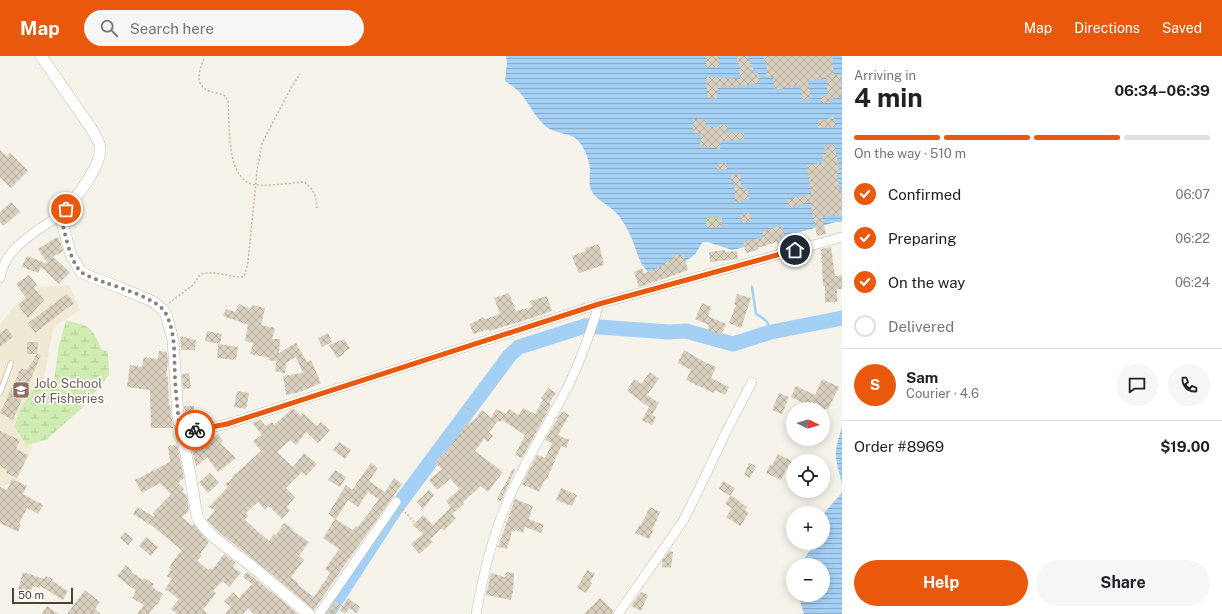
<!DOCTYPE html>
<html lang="en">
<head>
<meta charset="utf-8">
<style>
	body { margin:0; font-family:"Public Sans",sans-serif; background:#f6f6f6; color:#202124; height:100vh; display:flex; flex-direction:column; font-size:15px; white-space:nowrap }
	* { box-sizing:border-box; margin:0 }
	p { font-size:13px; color:#757577 }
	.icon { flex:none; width:22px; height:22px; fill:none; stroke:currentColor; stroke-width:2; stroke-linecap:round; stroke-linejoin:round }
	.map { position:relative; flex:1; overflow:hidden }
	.sheet { display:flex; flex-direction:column; background:#fff; width:380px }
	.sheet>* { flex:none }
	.needle { width:26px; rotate:95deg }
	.tools { position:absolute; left:786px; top:346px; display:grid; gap:8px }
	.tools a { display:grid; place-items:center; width:44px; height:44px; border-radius:50%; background:#fff; box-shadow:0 2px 10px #0003; font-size:20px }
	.scale { position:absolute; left:12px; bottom:10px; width:61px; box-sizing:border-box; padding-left:4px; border:2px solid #4b4538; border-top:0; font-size:11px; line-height:14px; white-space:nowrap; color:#4b4538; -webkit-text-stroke:3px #fff; paint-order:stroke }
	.pin { position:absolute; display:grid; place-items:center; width:34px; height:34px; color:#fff; margin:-17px; border:2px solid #fff; border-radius:50%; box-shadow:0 1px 4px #0007 }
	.courier { position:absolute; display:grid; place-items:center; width:40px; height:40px; margin:-20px; border:3px solid #ea580c; border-radius:50%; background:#fff; color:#222; box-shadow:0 1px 5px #0007 }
	.headline em { font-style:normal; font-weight:700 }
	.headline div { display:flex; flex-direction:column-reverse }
	.headline { display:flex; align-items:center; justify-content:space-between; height:68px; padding:0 12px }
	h1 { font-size:26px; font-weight:700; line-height:30px }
	.bar { display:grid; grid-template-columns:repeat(4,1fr); gap:6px 4px; align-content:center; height:48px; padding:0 12px }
	.bar i { height:5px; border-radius:3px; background:#e0e0e0 }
	.bar .current { background:#ea580c }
	.bar p { grid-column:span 4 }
	.line { display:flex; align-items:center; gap:10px; padding:0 12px; border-top:1px solid #e0e0e0 }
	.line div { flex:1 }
	.round { display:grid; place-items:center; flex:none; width:42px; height:42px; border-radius:21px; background:#f6f6f6 }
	ol { padding:0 12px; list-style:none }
	li { display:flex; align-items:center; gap:12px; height:44px }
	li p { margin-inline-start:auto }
	li .icon { padding:4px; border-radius:50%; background:#ea580c; color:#fff; stroke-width:4 }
	li:last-child { color:#757577 }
	li i { width:22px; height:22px; border:2px solid #e0e0e0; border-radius:50% }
	.primary-button { display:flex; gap:8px; margin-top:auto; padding:8px 12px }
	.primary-button a { flex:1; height:46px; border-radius:24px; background:#ea580c; color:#fff; font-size:16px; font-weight:700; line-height:46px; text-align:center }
	.primary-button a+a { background:#f6f6f6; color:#202124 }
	header { display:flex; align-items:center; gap:24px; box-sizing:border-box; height:56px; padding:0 20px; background:#ea580c; color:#fff }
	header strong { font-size:19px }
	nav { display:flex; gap:22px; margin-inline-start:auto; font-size:14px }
	.search { width:280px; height:36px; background:#f6f6f6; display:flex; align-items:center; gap:10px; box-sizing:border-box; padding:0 14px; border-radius:22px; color:#757577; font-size:15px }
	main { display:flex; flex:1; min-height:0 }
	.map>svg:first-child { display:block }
</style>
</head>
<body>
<header>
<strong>Map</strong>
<div class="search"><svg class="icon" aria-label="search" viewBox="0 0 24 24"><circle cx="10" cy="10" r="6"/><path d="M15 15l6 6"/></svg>Search here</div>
<nav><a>Map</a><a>Directions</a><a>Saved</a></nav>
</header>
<main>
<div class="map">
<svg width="842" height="558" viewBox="0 0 842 558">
	<defs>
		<pattern id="wetland-marsh" width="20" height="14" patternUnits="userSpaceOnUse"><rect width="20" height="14" fill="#cfecb2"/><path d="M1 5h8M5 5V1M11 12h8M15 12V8" fill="none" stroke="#b3cc9a"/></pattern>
		<pattern id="water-rules" width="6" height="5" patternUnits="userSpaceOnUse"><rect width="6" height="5" fill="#a5d0f5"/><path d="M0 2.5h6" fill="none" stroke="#88abc7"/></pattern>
		<pattern id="building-cross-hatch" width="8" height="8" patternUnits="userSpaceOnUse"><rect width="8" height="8" fill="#d9d0bf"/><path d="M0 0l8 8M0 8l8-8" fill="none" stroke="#b2ab9c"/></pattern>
	</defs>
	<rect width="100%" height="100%" fill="#f6f3eb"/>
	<!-- education -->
	<path fill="#f0ead4" d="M69,229l11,25 -27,18 -22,123 -14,29 -17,8v-163l13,-18 22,-20z"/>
	<!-- wetland -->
	<path fill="url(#wetland-marsh)" d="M66,265c25,4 26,7 36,29l6,1 1,24 -27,33 -36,32 -20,5 -11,-18 5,-18 15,-21h18l6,-43z"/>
	<!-- water -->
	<g fill="url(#water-rules)">
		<path d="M506,0h336v166h-6l-78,22 -26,6 -24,-8h-5c-3,4 -5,8 -7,11 -9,11 -35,16 -48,19 -10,-10 -11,-22 -17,-35 -2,-6 -7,-13 -10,-18 -7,-12 -23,-17 -29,-27 -4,-8 -2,-16 -2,-24 -1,-7 -5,-19 -10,-25 -7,-11 -22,-8 -32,-15 -12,-9 -18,-23 -27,-34 -4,-5 -10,-9 -16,-13l2,-18z"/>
		<path d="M842,371v59c-1,-9 -5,-20 -6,-28 -1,-10 3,-21 6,-31z"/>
		<path d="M842,436v122h-38l-4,-13 -4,-6h27v-30h-24l17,-22h7c0,-8 -2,-21 1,-29 3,-6 13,-14 18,-22z"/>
	</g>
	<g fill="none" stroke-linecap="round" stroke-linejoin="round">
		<!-- stream -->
		<path stroke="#a5d0f5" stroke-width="2.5" d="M752,231l4,27c10,6 12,7 15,18"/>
		<!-- river -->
		<path stroke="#a5d0f5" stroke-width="15" d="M327,558l69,-106 114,-153 9,-8 66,-21 84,6 17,-1 47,13 38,-12 71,-14"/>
	</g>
	<!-- building -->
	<g fill="url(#building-cross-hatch)">
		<path d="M706,0h13l1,10 -14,2z"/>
		<path d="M736,0h12l3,11h2l1,6h5l1,10 -27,4 -15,-1 -1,13 -10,-1v-14h-1v-7l34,2 -1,-10h1z"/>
		<path d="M763,0h69l2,19 6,-1 2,23 -12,2v4h-9v-7h7l-2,-18 -18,3 3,17 -9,2 -2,-15 -25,5 -2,-13h-7l1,-12z"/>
		<path d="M833,60l4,9 -7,3v-1l-12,1v-8h8z"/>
		<path d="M694,63l12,1 -1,6 14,1 1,-3 8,2 -2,6 18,1v7l-23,1 -1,8 -20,-3 1,-12 -8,-1z"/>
		<path d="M834,88l6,29h-3l3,18h2v23l-20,3 4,17 -9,2 -7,-34 -21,6 -2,-8 24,-6 -4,-29 17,-3 -2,-8h3l-1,-8z"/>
		<path d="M0,94l7,6 3,-3 18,18 -17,17 -11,-11z"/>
		<path d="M726,107l1,6 -9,2 -1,-7z"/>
		<path d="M731,118h10v15l7,-1 1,11 -8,1v2l-6,1 -1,-21h-3z"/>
		<path d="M11,146l9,10 -17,14 -3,-4v-10z"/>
		<path d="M750,157l1,9h-10v-8z"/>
		<path d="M706,162h16v9l-16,1z"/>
		<path d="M782,169l4,17 -9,2v-2l-19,6v2l-12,3 -3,-11 21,-5 -2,-6z"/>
		<path d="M57,181l3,4 3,10 -10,6 17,15 -11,12 -18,-17 -3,6 -16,-6 5,-11 21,8 -10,-15z"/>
		<path d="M599,188l5,21 -25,8 -7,-17 14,-5 -1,-3z"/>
		<path d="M831,191l4,29 7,-1v14h-5v13h-12v-16h-2l-2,-37z"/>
		<path d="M725,194v2l12,-1 1,8 -28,3 -1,-10z"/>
		<path d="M683,197l5,17 -22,8 -27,9 -5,-15 8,-4 2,5 19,-7 -1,-2 11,-4 -1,-3z"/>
		<path d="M29,219l8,10 -3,3 10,12 -16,18 -10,-13 8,-7 -10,-14z"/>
		<path d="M509,237l7,18 16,-4 -2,-6 17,-5 5,15 -29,10 -34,10v-2l-16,5 -3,-10 14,-7 1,2 15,-5 -6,-16z"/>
		<path d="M67,238l7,9 -39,30 -7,-10z"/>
		<path d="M737,238l14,4 -10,30 -12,-5 7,-18 -2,-1z"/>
		<path d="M702,247l9,4 -3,9 18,8 -5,11 -13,-5 1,-5 -14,-6z"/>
		<path d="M239,248l12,5 1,-4 13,3 -4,17 14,3 -3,11h8l-1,14 17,-10 11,19 4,-2 10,23 -21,9 -14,3 -3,-19 20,-3 -7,-16 -10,6 -1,10 -10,-2 1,-10 -9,-1 3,-2 -20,-4 3,-11 -8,-2 3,-16 -25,-9 3,-7 9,3z"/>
		<path d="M7,272l6,9 -13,10v-14z"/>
		<path d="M207,275l15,3 -2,10 -15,-3z"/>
		<path d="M328,277l4,9 -10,5 -4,-9z"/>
		<path d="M180,280l16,4 -1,10h-14z"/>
		<path d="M344,283l6,9 -6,4v2l-7,4 -8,-13z"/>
		<path d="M27,286h11l-1,12 4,1 -28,65 -13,-7 21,-45 6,2 10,-16h-10z"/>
		<path d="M218,288l20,3 -2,13 -19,-2z"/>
		<path d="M684,294l24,14v-1l8,4 -5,11 18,9 -4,8 -10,-5 -1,3 -28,-13 5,-10 -13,-7z"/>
		<path d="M159,295l8,1 1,11 -2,14 2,-1 1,29h1l3,23h-22l-1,-38 -23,-3 3,-22 12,2 2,-10 14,2z"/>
		<path d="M650,316l9,7 -12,16 12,8 -7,12 4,2 -4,8 -10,-5 7,-13 -22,-16 7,-12 7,5z"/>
		<path d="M189,317l2,15 -8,1 -1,-15z"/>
		<path d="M822,323l17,8 -11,22h-19l1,-3 -19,-9 5,-11 19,9z"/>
		<path d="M548,332l8,5 -7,10 2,2 -29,53 -7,-3 10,-20 -23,-15 -2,2 -2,-1 -9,11 4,4 -5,6 -4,-3 -9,12 28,21 -15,20 -7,-6 -18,16 1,2 -12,10 4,4 -12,13 -2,-3 -12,11 3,3 -14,12 -8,-10 12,-10 -10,-9 10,-10 10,10 18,-18 -5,-6 14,-12 -10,-10 -13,11 -8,-10 13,-11 -7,-6 7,-9 1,1 6,-7 19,-26 2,1 3,-3h1l8,-10 9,8 5,-9 10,5 3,-5 10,6 4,-7 12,6 8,-14 -2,-2z"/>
		<path d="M237,335l12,2 -3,16 -12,-2z"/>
		<path d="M779,337l10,4 -7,17 -10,-4z"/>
		<path d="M184,350h10v18h-7z"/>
		<path d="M292,353h2l7,7 2,-3 14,13 4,-4 9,8 -12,13 -12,-11 -10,13 -6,-5 -13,12 16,15 11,-14 13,11 -11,12 -4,-4 -16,16 9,9 -8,10 3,3 -8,9 -13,-13 -4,4 -7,-8 -12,11 2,3 -3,4 24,21 5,-7 2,1 8,-12 9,6 -1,1 17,12 -10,14 5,4 -13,17 8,7 -1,1 16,12 16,-24 -5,-4 14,-20 -16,-11 12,-19 18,11 3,-4 2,1 21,-28 -11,-7 -10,15 -10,-7 -12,19 -8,-5 18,-29 6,5 19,-27 7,5 -9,13 16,11 9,-14 8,6 -58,82 -30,44 -56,-47 -39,-31 -12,-12 8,-10 -6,-3 19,-20 -3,-3 8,-6 -1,-1 29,-26 -8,-10 9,-6 -10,-12 8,-3 6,6 6,-4 2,3z"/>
		<path d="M562,355l7,4 -11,20 11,5 -3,8 -5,-2 -14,33h-2l-6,13 -17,-8 15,-29 8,3 7,-15 -7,-3z"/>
		<path d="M0,375l20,9 -4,9 12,6 -11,23 -11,-5 1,-3 -7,-4z"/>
		<path d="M218,378l5,7 -3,2 16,15 -18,14 -11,-15 -11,10 -5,-22 16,-4z"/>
		<path d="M339,386l12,8 -6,9 -12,-9z"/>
		<path d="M177,389l7,33 -6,5 6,6 -2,2 5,5 2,15 -7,6 10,9 2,-2 15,18 -9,12 2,1 -5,6 12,9 1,-2 2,2 12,-16 12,9 -3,4 8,6 -12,14 -7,-6 -9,10 3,2 -13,17 5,4h-31l-6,-5 8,-10 -14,-10 7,-10 -5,-3 4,-7 -2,-1 4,-7 8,-10 -1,-2 -26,-22 -21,-13 4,-7 18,10 -2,-4 18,-19 -11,-11 -18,10 -7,-13 35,-18 -2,-16z"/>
		<path d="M778,398l14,7 -4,9 -2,-1 -5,11 -15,-7 4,-8h2z"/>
		<path d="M749,407l7,3 -6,12 -6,-3z"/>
		<path d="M513,413l2,1 -14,31 -4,-2z"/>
		<path d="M335,414l11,7 -6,10 -12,-7z"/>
		<path d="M210,417l9,10 -11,10 -9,-11z"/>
		<path d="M12,423l15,7 -4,8 20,11 -5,9 -11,-6 -8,16 2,1 -3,7 -18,-9v-36l7,3z"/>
		<path d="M723,425l12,7 -5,8 -11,-7z"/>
		<path d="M561,432l16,7 -5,11 -16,-6z"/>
		<path d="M429,434l5,5 -11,14 -6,-7z"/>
		<path d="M731,439l16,12 -2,3 4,3 -9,13 -14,-9 6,-9 -7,-4z"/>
		<path d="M515,443l18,7 -4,13 15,6 -3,8 -16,-6 -2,6 -8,-3 -1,2 -2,-1 -5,18 -9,-2z"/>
		<path d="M650,451l10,5 -8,18 1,1 -4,8 -14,-6 5,-9 1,1z"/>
		<path d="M125,476l8,7 -5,6 -8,-7z"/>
		<path d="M146,481l12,10 -7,9 -12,-10z"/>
		<path d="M669,495l4,1 -2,16 -9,-1v-6z"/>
		<path d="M126,509l6,6 -1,1 12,8 1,-2 10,6 -2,3 11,7 -6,11 -1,-1 -7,10h-12l7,-9 -12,-7 4,-7 -19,-15z"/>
		<path d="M587,514l8,4 -5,8 2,1 -6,10 -9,-5z"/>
		<path d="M23,516l21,7 2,-3 7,3 -1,2 16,10 -5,9 -23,-14v2l-7,-2 -3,8 -12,-4z"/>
		<path d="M247,516l37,30 14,12h-44l-6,-6 -5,6h-18l6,-7 -7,-6 9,-9 6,6 13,-14 -9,-7z"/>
		<path d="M506,516l8,1 -1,18 -2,9 -25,-5 5,-22 14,4z"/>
		<path d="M85,534l15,12 -5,7 6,5h-34z"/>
		<path d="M641,536l7,3 -7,16 -10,-5z"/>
		<path d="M348,542l12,9 -4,6 -6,-5 -5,6 -5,-4z"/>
		<path d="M600,542l13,12 -1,4h-28z"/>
		<path d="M335,545l5,3 -6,10h-8z"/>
		<path d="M47,550l11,8h-16z"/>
	</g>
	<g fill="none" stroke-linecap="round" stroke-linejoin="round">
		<defs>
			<path id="service" d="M0,337l11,-30"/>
			<g id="minor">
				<path d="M0,222c4,-30 37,-47 60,-63"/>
				<path d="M181,376l24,-3 22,-5 372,-120 243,-67"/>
				<path d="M319,558l77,-112"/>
				<path d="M476,558c7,-37 15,-74 30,-109 16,-39 39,-75 59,-113 15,-28 25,-58 34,-88"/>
				<path d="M618,558l65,-93 16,-32 27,-57 26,-50"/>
			</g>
			<path id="tertiary" d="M41,0l50,72c3,6 8,12 9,19 2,20 -27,55 -40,68l11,40 10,17 8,4 29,11 34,14 10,8 4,5 7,26 5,76 12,58 7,42c8,19 40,38 57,52 18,15 36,31 55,46"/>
		</defs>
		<!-- service casing -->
		<use href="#service" stroke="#c3bcac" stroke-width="6"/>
		<!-- minor casing -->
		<use href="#minor" stroke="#c3bcac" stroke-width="10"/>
		<!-- tertiary casing -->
		<use href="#tertiary" stroke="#c3bcac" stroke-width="12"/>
		<!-- path -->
		<g stroke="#c5b99d" stroke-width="1.5" stroke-dasharray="2 2" stroke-linecap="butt">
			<path d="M204,3c-5,11 -10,26 5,32 5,2 11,2 16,5l3,5c2,23 -3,82 29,84 15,1 32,-2 47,-3 10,7 12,14 13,26"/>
			<path d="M169,247l24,-18 7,-10 4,-2h11l23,4h5l2,-3 3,-12 9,-91 5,-28 29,-55 9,-14"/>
			<path d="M464,351l10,5"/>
			<path d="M402,453l12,13"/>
		</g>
		<!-- service -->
		<use href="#service" stroke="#fff" stroke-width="4.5"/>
		<!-- minor -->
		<use href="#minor" stroke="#fff" stroke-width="9"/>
		<!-- tertiary -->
		<use href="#tertiary" stroke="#fff" stroke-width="11"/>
	</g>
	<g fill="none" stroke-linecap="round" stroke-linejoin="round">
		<!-- done -->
		<path stroke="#878277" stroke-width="4" stroke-dasharray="0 7.2" d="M66,153l-6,6c5,16 9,45 21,57 7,5 17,8 25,11 15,5 51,16 59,29 11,20 9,44 10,66 1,18 3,36 5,54l15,-2"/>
		<!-- route -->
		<path stroke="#ea580c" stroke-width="5" d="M195,374l32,-6 372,-120 196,-54"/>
	</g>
	<!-- icons -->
	<defs>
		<symbol id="school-square" viewBox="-11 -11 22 22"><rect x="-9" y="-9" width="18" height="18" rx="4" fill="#8d6e63" stroke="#fff"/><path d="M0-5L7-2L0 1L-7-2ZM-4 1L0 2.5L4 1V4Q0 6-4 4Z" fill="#fff"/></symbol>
	</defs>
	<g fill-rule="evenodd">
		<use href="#school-square" x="11" y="324" width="20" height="20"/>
	</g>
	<g text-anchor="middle" stroke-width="3.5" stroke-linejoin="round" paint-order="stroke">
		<!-- education labels -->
		<g font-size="13" fill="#785e54" stroke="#fff" text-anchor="start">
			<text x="34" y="332">Jolo School<tspan x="34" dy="15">of Fisheries</tspan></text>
		</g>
	</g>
</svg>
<div class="tools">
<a><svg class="needle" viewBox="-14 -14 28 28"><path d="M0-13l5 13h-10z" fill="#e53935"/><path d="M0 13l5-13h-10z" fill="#757577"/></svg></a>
<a><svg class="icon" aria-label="locate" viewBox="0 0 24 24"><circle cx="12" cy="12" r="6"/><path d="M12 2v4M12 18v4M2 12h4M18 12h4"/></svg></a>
<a>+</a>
<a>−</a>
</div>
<div class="scale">50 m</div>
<div class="pin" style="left:66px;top:153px;background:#ea580c"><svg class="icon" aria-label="bag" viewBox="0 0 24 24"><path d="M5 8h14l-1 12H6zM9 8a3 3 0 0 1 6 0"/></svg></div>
<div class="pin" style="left:795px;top:194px;background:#1f2937"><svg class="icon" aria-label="home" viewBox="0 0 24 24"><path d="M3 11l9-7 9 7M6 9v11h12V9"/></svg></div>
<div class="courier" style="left:195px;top:374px"><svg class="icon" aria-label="bike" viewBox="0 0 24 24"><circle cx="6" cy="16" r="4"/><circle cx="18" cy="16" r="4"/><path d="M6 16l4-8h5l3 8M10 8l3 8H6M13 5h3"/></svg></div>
</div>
<section class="sheet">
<div class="headline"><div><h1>4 min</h1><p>Arriving in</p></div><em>06:34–06:39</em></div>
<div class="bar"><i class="current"></i><i class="current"></i><i class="current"></i><i></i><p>On the way · 510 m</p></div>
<ol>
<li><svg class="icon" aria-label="check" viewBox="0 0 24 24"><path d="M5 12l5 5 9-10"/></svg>Confirmed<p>06:07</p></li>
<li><svg class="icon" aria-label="check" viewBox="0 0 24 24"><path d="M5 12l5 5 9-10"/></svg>Preparing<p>06:22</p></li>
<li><svg class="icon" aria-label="check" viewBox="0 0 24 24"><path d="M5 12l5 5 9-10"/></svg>On the way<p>06:24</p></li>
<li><i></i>Delivered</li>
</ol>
<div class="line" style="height:72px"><b class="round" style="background:#ea580c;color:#fff">S</b><div><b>Sam</b><p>Courier · 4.6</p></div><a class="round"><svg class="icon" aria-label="chat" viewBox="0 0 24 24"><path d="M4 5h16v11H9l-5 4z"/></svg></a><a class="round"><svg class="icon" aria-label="phone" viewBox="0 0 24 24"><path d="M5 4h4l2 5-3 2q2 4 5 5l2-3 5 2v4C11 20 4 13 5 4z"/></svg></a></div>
<div class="line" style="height:52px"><div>Order #8969</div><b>$19.00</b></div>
<div class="primary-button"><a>Help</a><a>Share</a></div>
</section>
</main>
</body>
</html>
